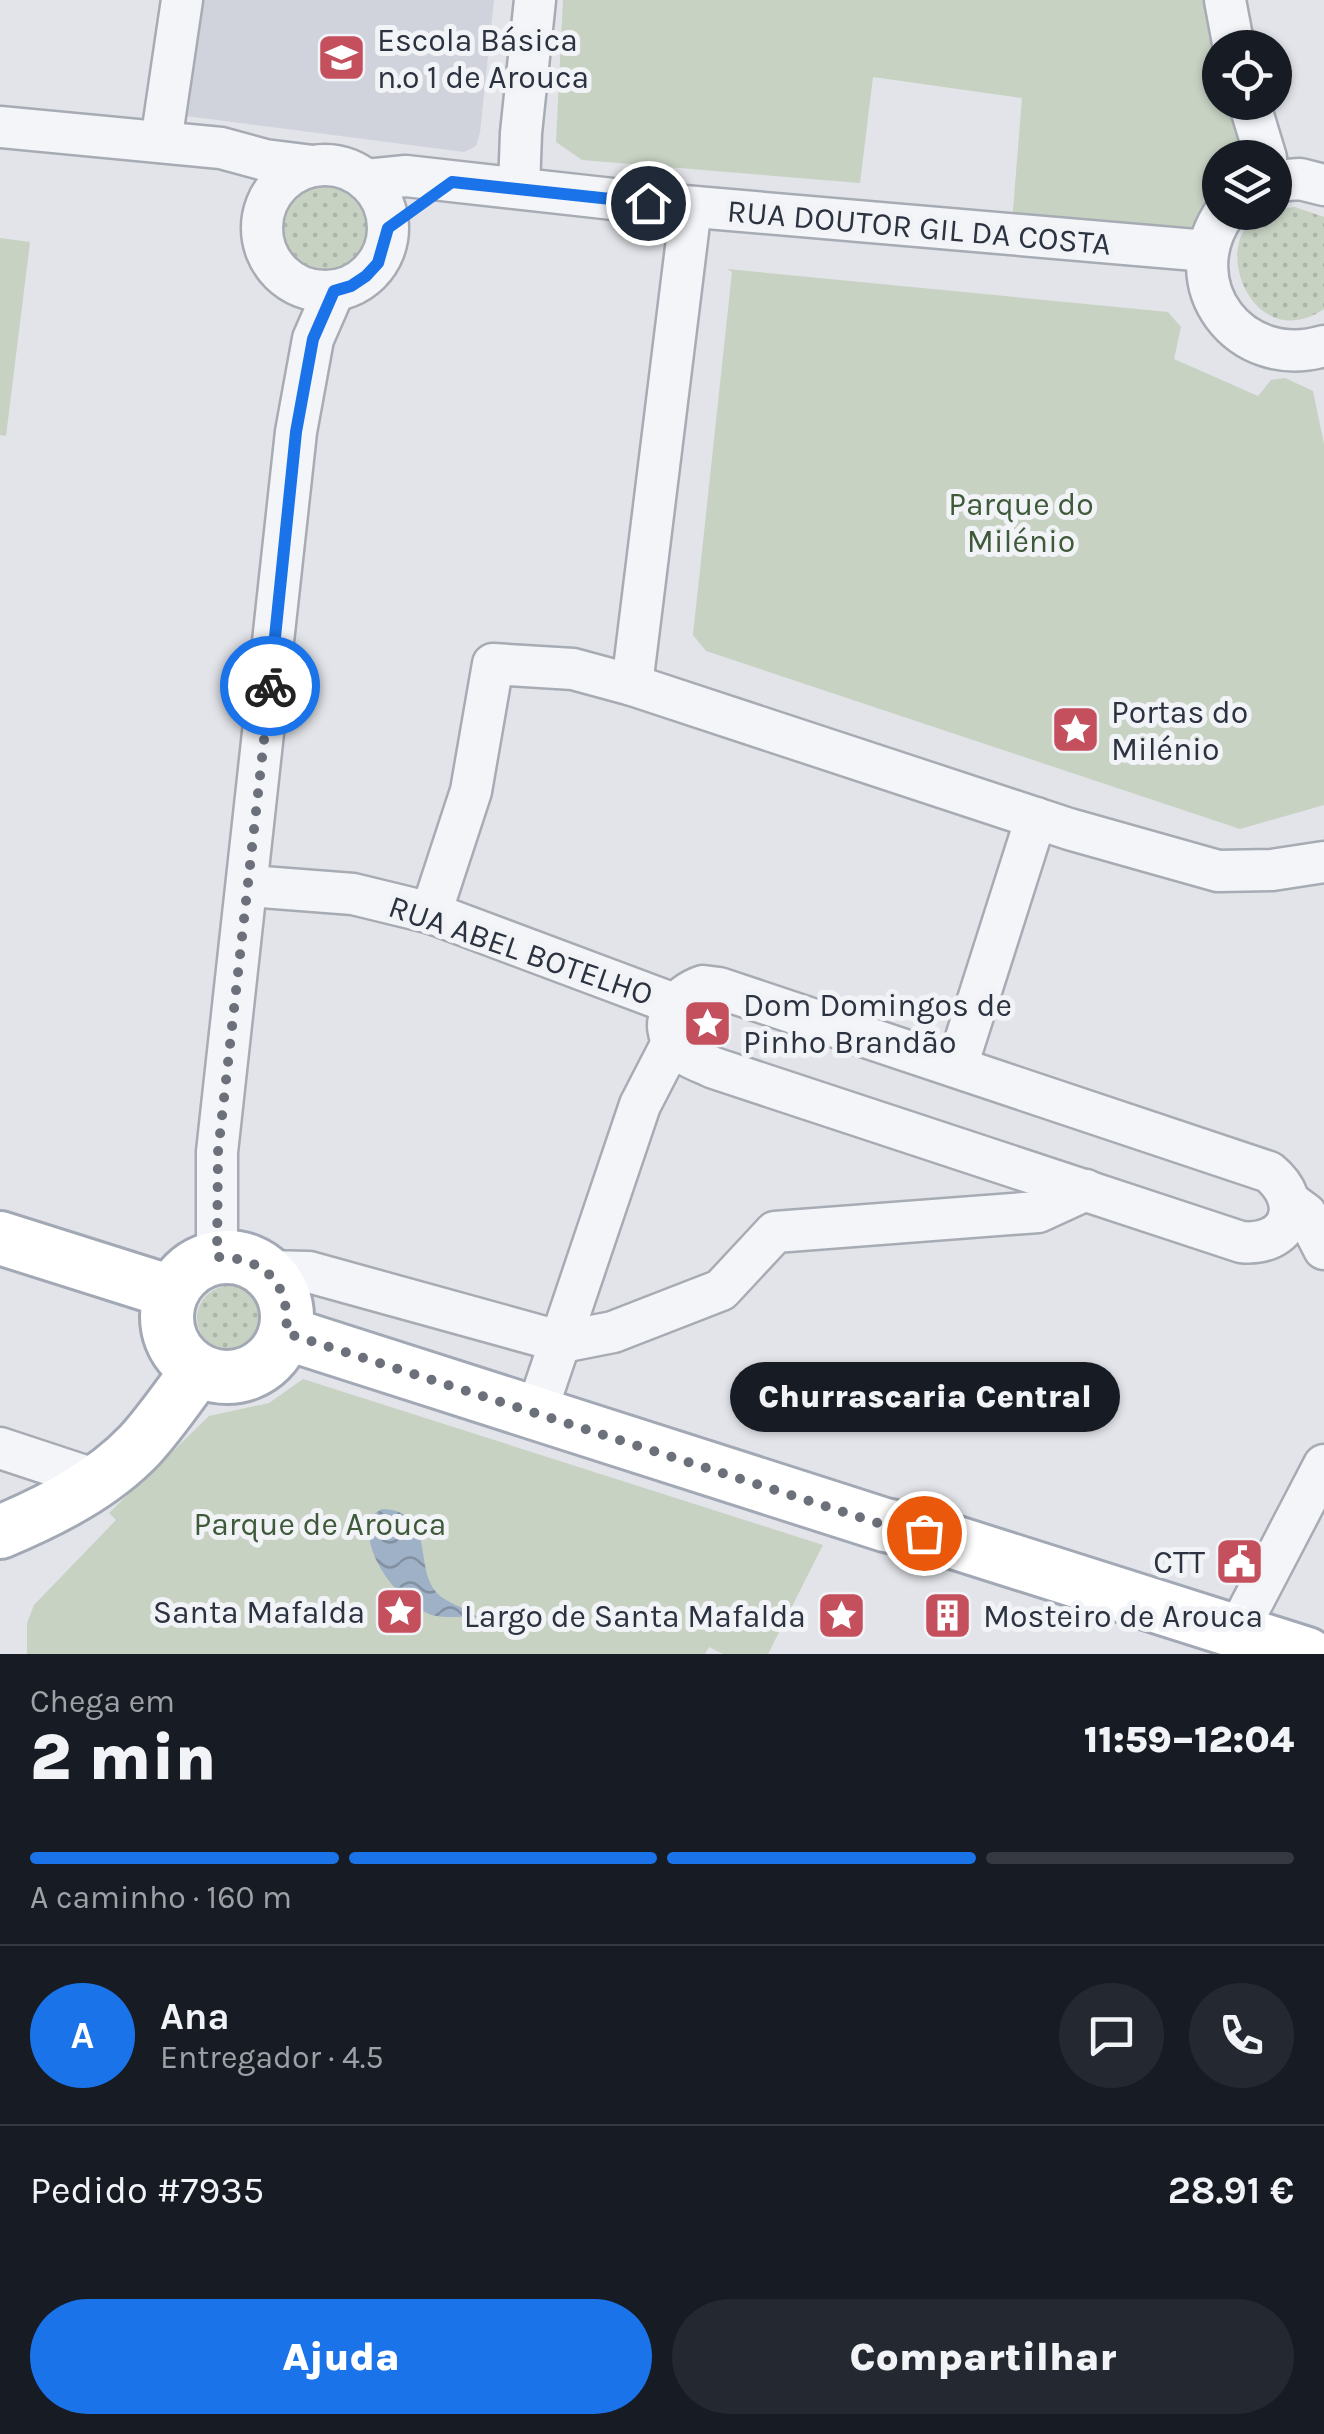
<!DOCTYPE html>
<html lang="pt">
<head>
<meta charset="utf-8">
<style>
	body { margin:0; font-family:Karla,sans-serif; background:#242831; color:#f1f3f6; height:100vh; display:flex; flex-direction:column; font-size:38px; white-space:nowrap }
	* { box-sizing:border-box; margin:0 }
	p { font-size:32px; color:#9ea1a6 }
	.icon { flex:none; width:55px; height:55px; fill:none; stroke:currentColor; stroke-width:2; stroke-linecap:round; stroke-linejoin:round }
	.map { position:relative; height:1654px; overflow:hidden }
	.side { display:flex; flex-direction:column; background:#171b24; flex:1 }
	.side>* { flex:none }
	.buttons { position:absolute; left:1202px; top:30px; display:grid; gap:20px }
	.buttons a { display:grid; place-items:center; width:90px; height:90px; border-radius:50%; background:#171b24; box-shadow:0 2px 8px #0004; font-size:50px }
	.pin { position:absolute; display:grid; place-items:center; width:85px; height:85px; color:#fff; margin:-42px; border:5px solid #fff; border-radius:50%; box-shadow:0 2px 10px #0007 }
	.courier { position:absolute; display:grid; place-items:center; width:100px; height:100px; margin:-50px; border:8px solid #1a73e8; border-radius:50%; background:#fff; color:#222; box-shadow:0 2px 12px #0007 }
	.bubble { position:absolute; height:70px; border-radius:35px; background:#171b24; box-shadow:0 2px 8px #0004; font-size:32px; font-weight:800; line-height:70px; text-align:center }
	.headline em { font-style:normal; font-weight:800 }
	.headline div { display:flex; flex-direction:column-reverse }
	.headline { display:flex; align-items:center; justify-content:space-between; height:170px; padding:0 30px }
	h1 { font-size:65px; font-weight:800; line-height:75px }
	.bar { display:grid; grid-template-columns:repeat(4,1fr); gap:15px 10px; align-content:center; height:120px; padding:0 30px }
	.bar i { height:12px; border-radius:8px; background:#363941 }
	.bar .active { background:#1a73e8 }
	.bar p { grid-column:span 4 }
	.line { display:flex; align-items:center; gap:25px; padding:0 30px; border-top:2px solid #363941 }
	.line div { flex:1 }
	.round { display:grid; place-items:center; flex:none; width:105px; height:105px; border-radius:52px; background:#242831 }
	.cta { display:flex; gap:20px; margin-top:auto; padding:20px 30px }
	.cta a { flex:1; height:115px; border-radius:60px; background:#1a73e8; color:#fff; font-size:40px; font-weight:800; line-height:115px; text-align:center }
	.cta a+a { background:#242831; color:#f1f3f6 }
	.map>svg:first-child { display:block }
</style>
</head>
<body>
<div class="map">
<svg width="1324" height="1654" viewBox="0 0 1324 1654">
	<defs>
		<pattern id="grass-dots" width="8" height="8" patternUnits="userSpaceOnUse" patternTransform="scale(2.5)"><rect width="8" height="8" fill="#c7d2c3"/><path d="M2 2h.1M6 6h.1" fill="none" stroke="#abb5a9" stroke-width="1.8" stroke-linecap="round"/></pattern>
		<pattern id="water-waves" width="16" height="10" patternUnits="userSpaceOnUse" patternTransform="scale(2.5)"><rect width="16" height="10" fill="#9fb1c6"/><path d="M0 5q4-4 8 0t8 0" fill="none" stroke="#8291a2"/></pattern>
	</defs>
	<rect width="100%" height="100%" fill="#e2e4e9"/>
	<!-- built -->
	<path fill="#d0d3db" d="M204,0h290l-14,132 -4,14 -12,6 -278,-36z"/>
	<!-- grass -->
	<g fill="url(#grass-dots)">
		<circle cx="325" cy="228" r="44"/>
		<path d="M1295,207l29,10v92c-78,52 -123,-89 -49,-97l2,-3z"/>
		<circle cx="229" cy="1318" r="32"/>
	</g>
	<!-- green -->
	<g fill="#c7d2c3">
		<path d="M563,0h683l5,47 -31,1v54l36,1 -5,54 -31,1v54l-13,39 -196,-16 11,-137 -149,-21 -13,106 -278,-23 -26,-18z"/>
		<path d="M0,238l30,4 -24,194 -6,-1z"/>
		<path d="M727,269l441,43 13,15 -7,32 84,37 13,-16 14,-2 28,13 11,53v361l-84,24 -534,-178 -13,-16 39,-363z"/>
		<path d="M303,1379l520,166 -55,109h-45l-14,-7 -4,7h-678v-31l7,-18 82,-85 -7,-7 100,-97 60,-13z"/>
	</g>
	<!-- water -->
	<path fill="url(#water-waves)" d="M382,1509c52,2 33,49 51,79 10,16 35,19 44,29 -14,-1 -36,2 -48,-3 -32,-14 -70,-63 -58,-98z"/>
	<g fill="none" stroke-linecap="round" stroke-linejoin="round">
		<defs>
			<g id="minor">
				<path d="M1225,0l9,48"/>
				<path d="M1249,102l17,56"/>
				<path d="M0,127l221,21 44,12 48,6"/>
				<path d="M161,142l21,-142"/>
				<circle cx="325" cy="228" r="63"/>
				<path d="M366,180l40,-4 243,27 558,48"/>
				<path d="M1275,181l25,-2 24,6"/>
				<path d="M519,188l2,-55 14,-133"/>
				<path d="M1225,212c-51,73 15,159 99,134"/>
				<path d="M632,685l59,-478"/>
				<path d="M249,886l104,8 78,19 243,91"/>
				<path d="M431,913l40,-122 22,-127 80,5 59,16 437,144 149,42 54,-1 52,-8"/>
				<path d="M703,986l16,2 550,184c38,31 21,75 -28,70l-527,-174c-12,-6 -27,-10 -36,-20 -24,-25 0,-54 25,-62z"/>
				<path d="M957,1066l79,-248"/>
				<path d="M1291,1203l15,11 18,35"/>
				<path d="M217,1257v-105l79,-720 17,-93 21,-48"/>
				<path d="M266,1271l43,1 253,70 51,-10 108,-42 54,-58 263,-20 48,-22"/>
				<path d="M536,1413l104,-308 33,-64"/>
				<path d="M0,1448l100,33"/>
				<path d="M1237,1632l87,-167"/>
			</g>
			<g id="major">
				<path d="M0,1238l171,54"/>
				<circle cx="227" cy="1317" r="60"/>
				<path d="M285,1333l600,192 40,8 382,121"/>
				<path d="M0,1532c50,-21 102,-47 140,-87 21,-23 39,-50 58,-75"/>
			</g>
		</defs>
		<!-- minor casing -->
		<use href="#minor" stroke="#a7abb3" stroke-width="45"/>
		<!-- major casing -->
		<use href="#major" stroke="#a2a8b4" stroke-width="58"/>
		<!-- minor -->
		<use href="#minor" stroke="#f4f5f8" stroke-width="40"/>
		<!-- major -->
		<use href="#major" stroke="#fff" stroke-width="52"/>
	</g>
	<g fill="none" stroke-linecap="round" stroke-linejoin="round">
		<!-- done -->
		<path stroke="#6b707b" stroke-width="10" stroke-dasharray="0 18" d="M270,686l-52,466 -1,105c49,1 74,27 69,76l598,192 40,8"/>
		<!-- route -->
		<path stroke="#1a73e8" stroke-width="12" d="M270,686l26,-254 17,-93 21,-48 17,-5 15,-10 12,-13 10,-35 64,-46 196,21"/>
	</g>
	<!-- icons -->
	<defs>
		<symbol id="school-square" viewBox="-11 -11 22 22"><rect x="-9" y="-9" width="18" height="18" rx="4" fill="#c4505e" stroke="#f1f3f7"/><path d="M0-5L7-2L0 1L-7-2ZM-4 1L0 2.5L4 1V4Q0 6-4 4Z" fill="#fff"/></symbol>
		<symbol id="sight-square" viewBox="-11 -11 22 22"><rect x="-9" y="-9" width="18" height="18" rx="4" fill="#c4505e" stroke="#f1f3f7"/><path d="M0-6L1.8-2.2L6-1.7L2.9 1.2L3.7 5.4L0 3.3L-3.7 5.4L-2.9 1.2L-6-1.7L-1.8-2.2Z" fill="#fff"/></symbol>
		<symbol id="civic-square" viewBox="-11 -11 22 22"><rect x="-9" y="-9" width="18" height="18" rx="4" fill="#c4505e" stroke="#f1f3f7"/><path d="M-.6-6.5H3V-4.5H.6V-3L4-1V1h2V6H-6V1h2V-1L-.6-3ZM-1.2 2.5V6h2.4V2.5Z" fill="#fff"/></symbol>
		<symbol id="building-square" viewBox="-11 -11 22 22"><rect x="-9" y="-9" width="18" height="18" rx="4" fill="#c4505e" stroke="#f1f3f7"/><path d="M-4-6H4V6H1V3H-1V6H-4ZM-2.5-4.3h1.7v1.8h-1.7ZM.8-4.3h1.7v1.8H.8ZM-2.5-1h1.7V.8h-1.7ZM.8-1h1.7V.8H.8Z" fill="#fff"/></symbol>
	</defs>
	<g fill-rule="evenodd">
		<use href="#school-square" x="314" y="30" width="55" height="55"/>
		<use href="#sight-square" x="1048" y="702" width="55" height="55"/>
		<use href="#sight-square" x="680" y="996" width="55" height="55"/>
		<use href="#civic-square" x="1212" y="1534" width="55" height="55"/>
		<use href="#sight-square" x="372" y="1584" width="55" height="55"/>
		<use href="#sight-square" x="814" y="1588" width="55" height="55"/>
		<use href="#building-square" x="920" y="1588" width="55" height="55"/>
	</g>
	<g text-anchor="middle" stroke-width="10" stroke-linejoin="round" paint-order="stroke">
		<!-- poi labels -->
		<g font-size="32" fill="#2b3240" stroke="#f1f3f7" text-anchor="start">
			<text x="377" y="51">Escola Básica<tspan x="377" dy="37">n.º 1 de Arouca</tspan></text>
			<text x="1111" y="723">Portas do<tspan x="1111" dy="37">Milénio</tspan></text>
			<text x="743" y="1016">Dom Domingos de<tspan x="743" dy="37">Pinho Brandão</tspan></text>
			<text x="1205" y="1573" text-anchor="end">CTT</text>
			<text x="365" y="1623" text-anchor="end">Santa Mafalda</text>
			<text x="806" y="1627" text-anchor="end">Largo de Santa Mafalda</text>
			<text x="983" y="1627">Mosteiro de Arouca</text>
		</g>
		<!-- street labels -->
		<g font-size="32" fill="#2b3240" stroke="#f1f3f7">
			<text transform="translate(919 227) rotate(5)" y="11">RUA DOUTOR GIL DA COSTA</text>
			<text transform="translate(521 950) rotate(19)" y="11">RUA ABEL BOTELHO</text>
		</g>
		<!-- park labels -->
		<g font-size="32" fill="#3e5a39" stroke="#f1f3f7">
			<text x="1021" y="515">Parque do<tspan x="1021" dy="37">Milénio</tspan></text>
			<text x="320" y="1535">Parque de Arouca</text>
		</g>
	</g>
</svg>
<div class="buttons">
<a><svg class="icon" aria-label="locate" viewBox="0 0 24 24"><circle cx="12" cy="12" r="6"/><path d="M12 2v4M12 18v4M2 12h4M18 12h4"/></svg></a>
<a><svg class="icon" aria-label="layers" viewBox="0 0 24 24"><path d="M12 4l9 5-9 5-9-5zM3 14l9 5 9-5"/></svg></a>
</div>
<div class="pin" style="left:924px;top:1533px;background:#ea580c"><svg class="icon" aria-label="bag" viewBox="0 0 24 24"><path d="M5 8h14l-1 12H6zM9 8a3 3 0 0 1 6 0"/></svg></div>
<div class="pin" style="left:648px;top:203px;background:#1f2937"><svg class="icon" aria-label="home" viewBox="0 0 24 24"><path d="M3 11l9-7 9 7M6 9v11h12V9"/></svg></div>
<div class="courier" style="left:270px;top:686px"><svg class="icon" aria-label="bike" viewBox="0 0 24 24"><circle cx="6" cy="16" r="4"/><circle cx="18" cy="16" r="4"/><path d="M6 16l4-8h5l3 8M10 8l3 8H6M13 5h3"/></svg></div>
<div class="bubble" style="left:730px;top:1362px;width:390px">Churrascaria Central</div>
</div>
<section class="side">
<div class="headline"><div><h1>2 min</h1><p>Chega em</p></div><em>11:59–12:04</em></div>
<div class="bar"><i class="active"></i><i class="active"></i><i class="active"></i><i></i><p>A caminho · 160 m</p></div>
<div class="line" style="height:180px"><b class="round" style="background:#1a73e8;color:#fff">A</b><div><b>Ana</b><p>Entregador · 4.5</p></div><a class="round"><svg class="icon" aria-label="chat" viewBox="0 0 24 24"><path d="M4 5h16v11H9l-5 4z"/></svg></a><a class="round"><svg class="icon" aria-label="phone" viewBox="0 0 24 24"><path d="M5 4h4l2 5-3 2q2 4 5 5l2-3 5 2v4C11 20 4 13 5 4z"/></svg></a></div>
<div class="line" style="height:130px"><div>Pedido #7935</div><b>28.91 €</b></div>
<div class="cta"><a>Ajuda</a><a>Compartilhar</a></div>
</section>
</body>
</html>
